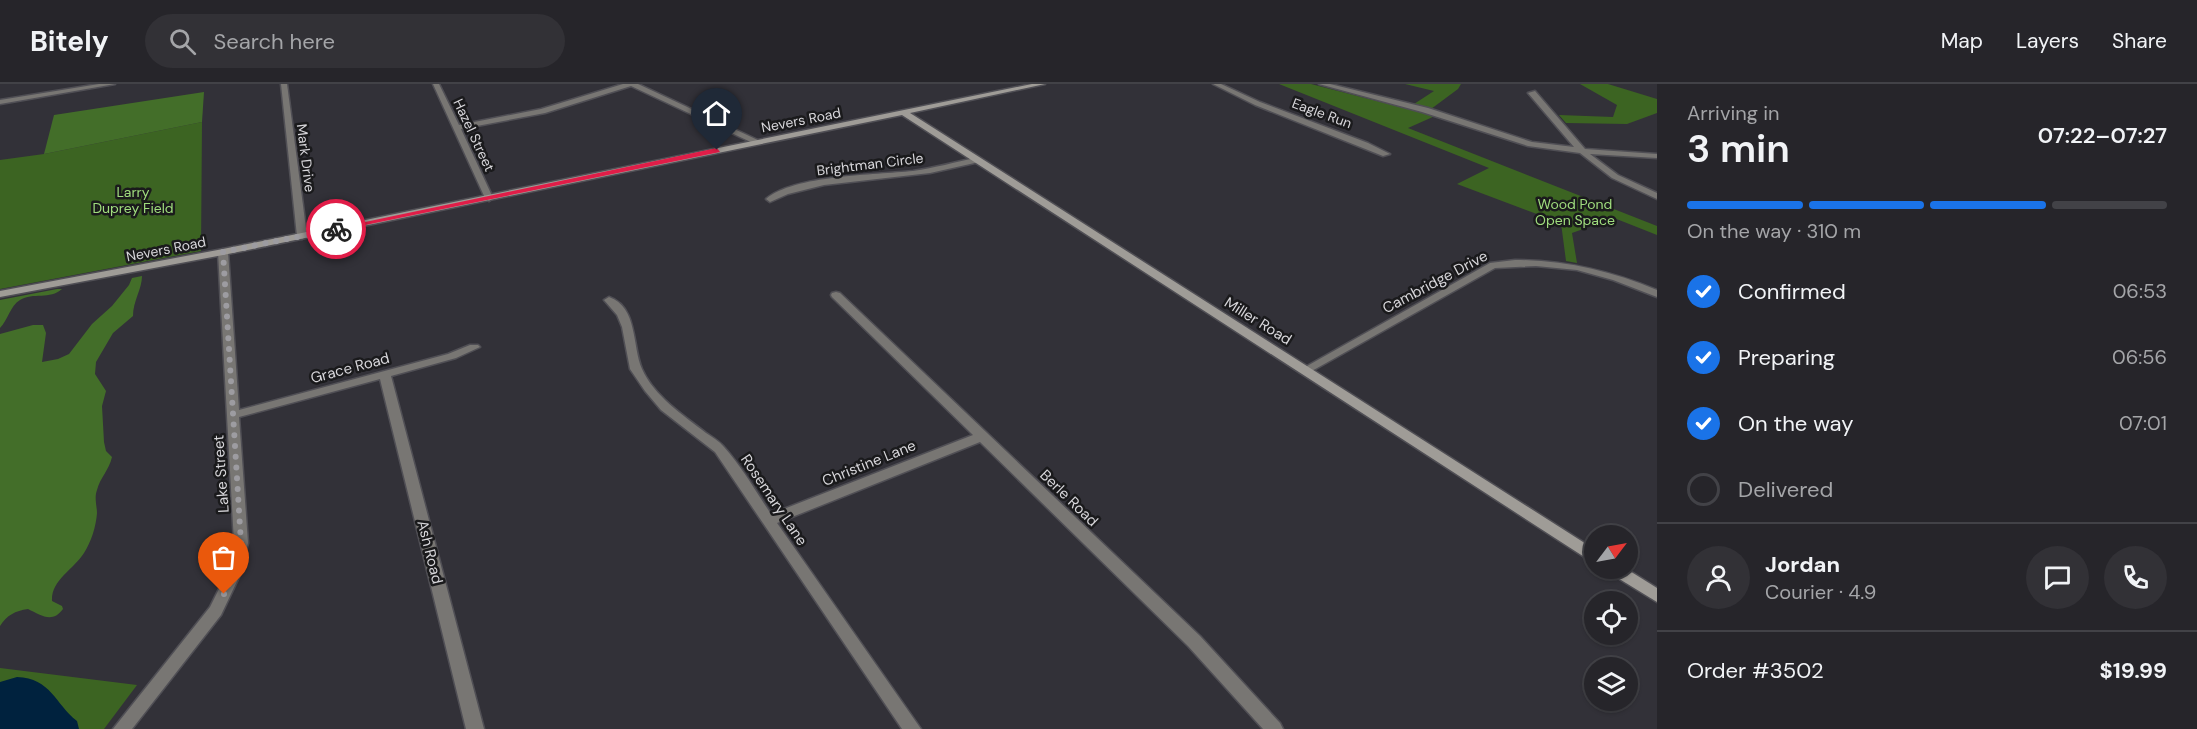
<!DOCTYPE html>
<html lang="en">
<head>
<meta charset="utf-8">
<style>
	body { margin:0; font-family:"DM Sans",sans-serif; background:#323136; color:#f1f3f6; height:100vh; display:flex; flex-direction:column; font-size:22px; white-space:nowrap }
	* { box-sizing:border-box; margin:0 }
	p { font-size:20px; color:#a4a5a8 }
	.icon { flex:none; width:33px; height:33px; fill:none; stroke:currentColor; stroke-width:2; stroke-linecap:round; stroke-linejoin:round }
	.map { position:relative; flex:1; overflow:hidden }
	.side { display:flex; flex-direction:column; background:#26252a; width:540px }
	.side>* { flex:none }
	.needle { width:39px; rotate:58deg }
	.controls { position:absolute; left:1584px; top:441px; display:grid; gap:12px }
	.controls a { display:grid; place-items:center; width:54px; height:54px; border-radius:50%; background:#26252a; box-shadow:0 2px 4px #0004,0 0 0 2px #424247; font-size:30px }
	.pin { position:absolute; display:grid; place-items:center; width:51px; height:51px; color:#fff; margin:-62px -26px; border-radius:50% 50% 50% 0; rotate:-45deg; box-shadow:0 0 6px #0007 }
	.pin .icon { rotate:45deg }
	.courier { position:absolute; display:grid; place-items:center; width:60px; height:60px; margin:-30px; border:4px solid #e11d48; border-radius:50%; background:#fff; color:#222; box-shadow:0 2px 8px #0007 }
	.summary em { font-style:normal; font-weight:600 }
	.summary div { display:flex; flex-direction:column-reverse }
	.summary { display:flex; align-items:center; justify-content:space-between; height:102px; padding:0 30px }
	h1 { font-size:39px; font-weight:600; line-height:45px }
	.bar { display:grid; grid-template-columns:repeat(4,1fr); gap:9px 6px; align-content:center; height:72px; padding:0 30px }
	.bar i { height:8px; border-radius:4px; background:#424247 }
	.bar .selected { background:#1a73e8 }
	.bar p { grid-column:span 4 }
	.line { display:flex; align-items:center; gap:15px; padding:0 30px; border-top:2px solid #424247 }
	.line div { flex:1 }
	.round { display:grid; place-items:center; flex:none; width:63px; height:63px; border-radius:32px; background:#323136 }
	ol { padding:0 30px; list-style:none }
	li { display:flex; align-items:center; gap:18px; height:66px }
	li p { margin-inline-start:auto }
	li .icon { padding:6px; border-radius:50%; background:#1a73e8; color:#fff; stroke-width:4 }
	li:last-child { color:#a4a5a8 }
	li i { width:33px; height:33px; border:3px solid #424247; border-radius:50% }
	header { display:flex; align-items:center; gap:36px; box-sizing:border-box; height:84px; padding:0 30px; background:#26252a; border-bottom:2px solid #424247 }
	header strong { font-size:28px }
	nav { display:flex; gap:33px; margin-inline-start:auto; font-size:21px }
	.search { width:420px; height:54px; background:#323136; display:flex; align-items:center; gap:15px; box-sizing:border-box; padding:0 21px; border-radius:33px; color:#a4a5a8; font-size:22px }
	main { display:flex; flex:1; min-height:0 }
	.map>svg:first-child { display:block }
</style>
</head>
<body>
<header>
<strong>Bitely</strong>
<div class="search"><svg class="icon" aria-label="search" viewBox="0 0 24 24"><circle cx="10" cy="10" r="6"/><path d="M15 15l6 6"/></svg>Search here</div>
<nav><a>Map</a><a>Layers</a><a>Share</a></nav>
</header>
<main>
<div class="map">
<svg width="1657" height="645" viewBox="0 0 1657 645">
	<rect width="100%" height="100%" fill="#323138"/>
	<!-- green -->
	<g fill="#3c6422">
		<path d="M1279,0h32l124,32 -27,12 249,98v9l-43,-17 -42,15 5,30 -11,-2 -5,-38 -104,-39 32,-16z"/>
		<path d="M1405,0h56l-3,5 -27,20 -17,-5 20,-13z"/>
		<path d="M1580,0h28l49,15v14l-30,11 -61,-1 -7,-8 54,2 4,-12z"/>
		<path d="M202,38l-1,129 -201,38v-129l44,-6z"/>
		<path d="M0,584l137,17 -33,44h-104z"/>
	</g>
	<!-- forest -->
	<g fill="#436e29">
		<path d="M204,8l-2,30 -158,32 10,-39z"/>
		<path d="M142,192c0,13 -9,25 -9,40l-20,17 -17,29 -1,12 11,17 -4,15 2,36 2,9 6,6c-3,13 -12,21 -15,33 -3,8 0,16 0,23 -1,14 -6,29 -13,40 -11,17 -33,27 -32,48l10,5 1,3c-11,15 -22,6 -35,0 -13,2 -21,6 -28,17v-292l33,-9h10l3,8 -4,29 16,-3 11,-5 23,-30 20,-18 17,-21 3,-7z"/>
		<path d="M57,205h5c-12,11 -29,3 -42,11 -10,6 -12,20 -20,28v-28z"/>
	</g>
	<!-- water -->
	<path fill="#00223e" d="M17,593c34,1 38,27 60,44l2,8h-79v-47z"/>
	<g fill="none" stroke-linecap="round" stroke-linejoin="round">
		<defs>
			<g id="street">
				<path d="M99,0h16l-115,20v-4z"/>
				<path d="M281,0h6l20,152 -5,3 -5,-3z"/>
				<path d="M433,0h6l20,41 82,-16 82,-25h15l124,58 -7,2 -124,-58 -86,27 -84,16 32,69 -4,3 -4,-3z"/>
				<path d="M1213,0h8l39,18 108,41 22,11 -7,2 -128,-51z"/>
				<path d="M1319,0h11l98,24 104,34 42,5 -46,-54 7,-2 50,58 72,5v4l-67,-4 28,21 39,18v6l-45,-21 -32,-25 -52,-7 -106,-34z"/>
				<path d="M976,74l4,2 -1,2 -49,11 -106,12 -36,9 -18,8 -4,-3c28,-24 109,-24 147,-28 22,-3 42,-9 63,-13z"/>
				<path d="M223,165l5,3 11,158 209,-56 22,-9h8l2,2 -24,11 -65,18 93,353h-18l-86,-350 -141,38 9,126 -9,34 -18,38 -89,114h-19l97,-122 15,-30 9,-34 -16,-291z"/>
				<path d="M1515,176c50,0 96,11 142,30v7l-44,-17 -36,-10 -41,-4 -41,2 -185,104h-8l-2,-2 190,-107z"/>
				<path d="M836,208l4,1 360,343 80,87 3,6h-20l-75,-83 -208,-204 -203,81 144,206h-19l-187,-277 -54,-42 -16,-19 -15,-22 -8,-42 -5,-12 -13,-15 5,-3c29,10 23,49 33,72 12,27 41,46 64,64 6,4 13,8 18,14 18,20 32,45 47,67l202,-79 -141,-138 -1,-2 1,-2z"/>
			</g>
			<g id="secondary">
				<path d="M1032,0h13l-135,29 684,436v12l-5,-1 -687,-445 -679,140 -223,42v-6l223,-42z"/>
				<path d="M1606,484h19l32,20v14l-49,-30z"/>
			</g>
		</defs>
		<!-- street casing -->
		<use href="#street" stroke="#504f55" stroke-width="3"/>
		<!-- secondary casing -->
		<use href="#secondary" stroke="#504f55" stroke-width="3"/>
		<!-- street -->
		<use href="#street" fill="#787673" fill-rule="evenodd"/>
		<!-- secondary -->
		<use href="#secondary" fill="#9f9c97" fill-rule="evenodd"/>
	</g>
	<!-- route -->
	<path fill="#e11d48" d="M717,64l3,4 -384,79 -4,-2z"/>
	<g fill="none" stroke-linecap="round" stroke-linejoin="round">
		<!-- done -->
		<path stroke="#9d9ca1" stroke-width="6" stroke-dasharray="0 10.8" d="M224,510l8,-17 9,-34 -18,-291 113,-23"/>
	</g>
	<g text-anchor="middle" stroke-width="5" stroke-linejoin="round" paint-order="stroke">
		<!-- far-street labels -->
		<g font-size="14" fill="#d7d6da" stroke="#1a1a1c">
			<text transform="translate(1322 29) rotate(20)" y="5">Eagle Run</text>
			<text transform="translate(801 36) rotate(-11)" y="5">Nevers Road</text>
			<text transform="translate(474 51) rotate(65)" y="5">Hazel Street</text>
			<text transform="translate(306 74) rotate(83)" y="5">Mark Drive</text>
			<text transform="translate(870 80) rotate(-7)" y="5">Brightman Circle</text>
			<text transform="translate(166 165) rotate(-11)" y="5">Nevers Road</text>
		</g>
		<!-- far-park labels -->
		<g font-size="14" fill="#a0dd7e" stroke="#1a1a1c">
			<text x="133" y="113">Larry<tspan x="133" dy="16">Duprey Field</tspan></text>
			<text x="1575" y="125">Wood Pond<tspan x="1575" dy="16">Open Space</tspan></text>
		</g>
		<!-- street labels -->
		<g font-size="15" fill="#d7d6da" stroke="#1a1a1c">
			<text transform="translate(1435 198) rotate(-28)" y="5">Cambridge Drive</text>
			<text transform="translate(1258 237) rotate(32)" y="5">Miller Road</text>
			<text transform="translate(350 284) rotate(-15)" y="5">Grace Road</text>
			<text transform="translate(869 379) rotate(-22)" y="5">Christine Lane</text>
			<text transform="translate(221 390) rotate(-94)" y="5">Lake Street</text>
			<text transform="translate(1069 414) rotate(44)" y="5">Berle Road</text>
			<text transform="translate(774 416) rotate(56)" y="5">Rosemary Lane</text>
			<text transform="translate(430 468) rotate(76)" y="5">Ash Road</text>
		</g>
	</g>
</svg>
<div class="controls">
<a><svg class="needle" viewBox="-14 -14 28 28"><path d="M0-13l5 13h-10z" fill="#e53935"/><path d="M0 13l5-13h-10z" fill="#a4a5a8"/></svg></a>
<a><svg class="icon" aria-label="locate" viewBox="0 0 24 24"><circle cx="12" cy="12" r="6"/><path d="M12 2v4M12 18v4M2 12h4M18 12h4"/></svg></a>
<a><svg class="icon" aria-label="layers" viewBox="0 0 24 24"><path d="M12 4l9 5-9 5-9-5zM3 14l9 5 9-5"/></svg></a>
</div>
<div class="pin" style="left:224px;top:510px;background:#ea580c"><svg class="icon" aria-label="bag" viewBox="0 0 24 24"><path d="M5 8h14l-1 12H6zM9 8a3 3 0 0 1 6 0"/></svg></div>
<div class="pin" style="left:717px;top:66px;background:#1f2937"><svg class="icon" aria-label="home" viewBox="0 0 24 24"><path d="M3 11l9-7 9 7M6 9v11h12V9"/></svg></div>
<div class="courier" style="left:336px;top:145px"><svg class="icon" aria-label="bike" viewBox="0 0 24 24"><circle cx="6" cy="16" r="4"/><circle cx="18" cy="16" r="4"/><path d="M6 16l4-8h5l3 8M10 8l3 8H6M13 5h3"/></svg></div>
</div>
<section class="side">
<div class="summary"><div><h1>3 min</h1><p>Arriving in</p></div><em>07:22–07:27</em></div>
<div class="bar"><i class="selected"></i><i class="selected"></i><i class="selected"></i><i></i><p>On the way · 310 m</p></div>
<ol>
<li><svg class="icon" aria-label="check" viewBox="0 0 24 24"><path d="M5 12l5 5 9-10"/></svg>Confirmed<p>06:53</p></li>
<li><svg class="icon" aria-label="check" viewBox="0 0 24 24"><path d="M5 12l5 5 9-10"/></svg>Preparing<p>06:56</p></li>
<li><svg class="icon" aria-label="check" viewBox="0 0 24 24"><path d="M5 12l5 5 9-10"/></svg>On the way<p>07:01</p></li>
<li><i></i>Delivered</li>
</ol>
<div class="line" style="height:108px"><a class="round"><svg class="icon" aria-label="person" viewBox="0 0 24 24"><circle cx="12" cy="8" r="4"/><path d="M4 21q1-7 8-7t8 7"/></svg></a><div><b>Jordan</b><p>Courier · 4.9</p></div><a class="round"><svg class="icon" aria-label="chat" viewBox="0 0 24 24"><path d="M4 5h16v11H9l-5 4z"/></svg></a><a class="round"><svg class="icon" aria-label="phone" viewBox="0 0 24 24"><path d="M5 4h4l2 5-3 2q2 4 5 5l2-3 5 2v4C11 20 4 13 5 4z"/></svg></a></div>
<div class="line" style="height:78px"><div>Order #3502</div><b>$19.99</b></div>
</section>
</main>
</body>
</html>
